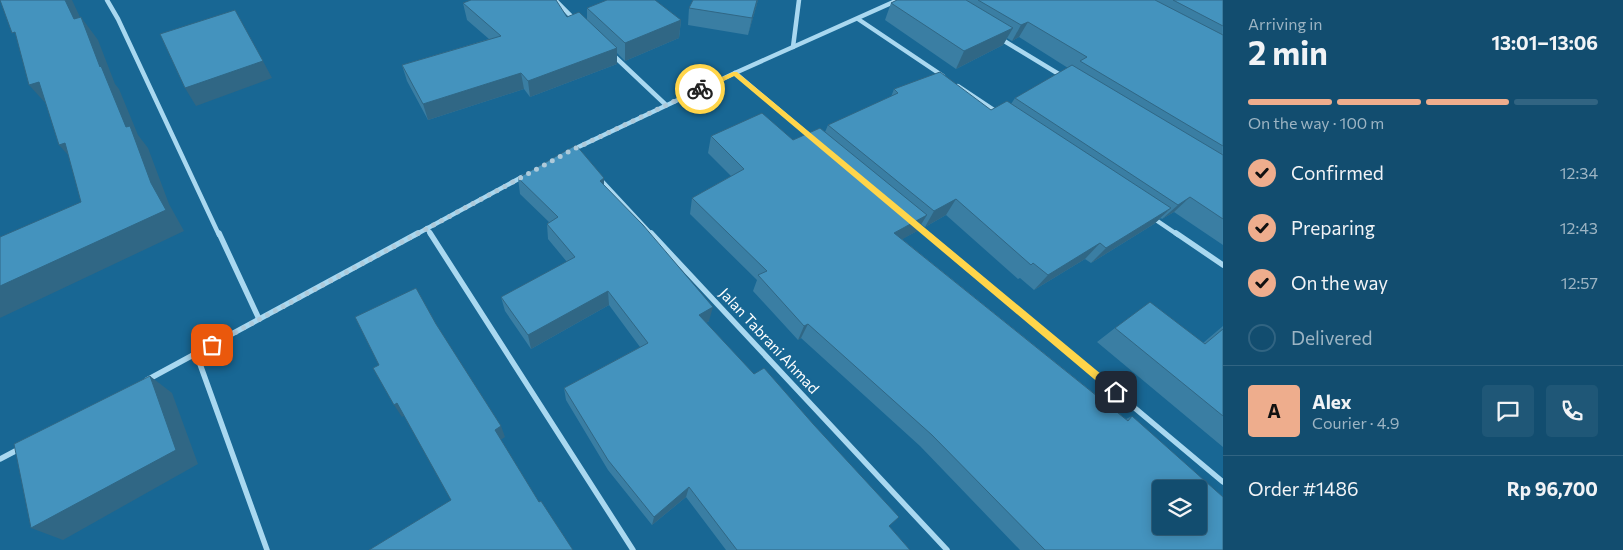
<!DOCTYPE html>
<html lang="en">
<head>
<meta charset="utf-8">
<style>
	body { margin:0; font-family:Commissioner,sans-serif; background:#1f5777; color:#f1f3f6; height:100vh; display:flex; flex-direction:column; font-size:19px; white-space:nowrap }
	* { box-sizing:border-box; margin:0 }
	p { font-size:16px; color:#9cb4c3 }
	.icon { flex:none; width:28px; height:28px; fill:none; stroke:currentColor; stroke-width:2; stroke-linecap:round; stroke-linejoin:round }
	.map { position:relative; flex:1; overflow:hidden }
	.side { display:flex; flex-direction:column; background:#124d6f; width:400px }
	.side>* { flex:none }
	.fabs { position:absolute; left:1152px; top:480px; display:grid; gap:10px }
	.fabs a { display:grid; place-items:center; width:55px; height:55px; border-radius:5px; background:#124d6f; box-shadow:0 2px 12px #0003,0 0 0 1px #316482; font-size:25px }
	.pin { position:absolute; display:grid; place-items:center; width:42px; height:42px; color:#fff; margin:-21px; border-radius:10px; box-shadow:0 2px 8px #0006 }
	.courier { position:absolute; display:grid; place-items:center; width:50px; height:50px; margin:-25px; border:4px solid #ffd54a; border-radius:50%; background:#fff; color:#222; box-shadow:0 1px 6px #0007 }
	.overview em { font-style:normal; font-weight:700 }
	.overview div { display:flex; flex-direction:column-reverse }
	.overview { display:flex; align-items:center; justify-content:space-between; height:85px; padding:0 25px }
	h1 { font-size:32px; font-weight:700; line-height:38px }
	.bar { display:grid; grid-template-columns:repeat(4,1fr); gap:8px 5px; align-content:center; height:60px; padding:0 25px }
	.bar i { height:6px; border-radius:4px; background:#316482 }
	.bar .on { background:#eead8d }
	.bar p { grid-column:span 4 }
	.line { display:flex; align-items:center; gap:12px; padding:0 25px; border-top:1px solid #316482 }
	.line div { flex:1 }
	.round { display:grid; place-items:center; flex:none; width:52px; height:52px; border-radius:5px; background:#1f5777 }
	ol { padding:0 25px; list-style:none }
	li { display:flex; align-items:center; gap:15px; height:55px }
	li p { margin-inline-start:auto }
	li .icon { padding:5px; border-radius:50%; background:#eead8d; color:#111; stroke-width:4 }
	li:last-child { color:#9cb4c3 }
	li i { width:28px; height:28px; border:2px solid #316482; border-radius:50% }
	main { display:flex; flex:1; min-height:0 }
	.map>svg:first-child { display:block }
</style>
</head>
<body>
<main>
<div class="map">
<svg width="1223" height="550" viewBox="0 0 1223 550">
	<rect width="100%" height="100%" fill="#186794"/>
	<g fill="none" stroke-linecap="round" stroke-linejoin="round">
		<!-- street-far1 -->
		<g stroke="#a9d8f0" stroke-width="4.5">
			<path d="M107,0l11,19 101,216"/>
			<path d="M555,0l19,19"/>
			<path d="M858,19l85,57"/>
			<path d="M1001,39l61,37"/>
			<path d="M793,47l6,-47"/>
			<path d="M613,55l53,50"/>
			<path d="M735,73l76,64"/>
			<path d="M958,86l39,26"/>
			<path d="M572,150l163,-77 163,-73"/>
			<path d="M599,178l53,57"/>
			<path d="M1153,218l25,17"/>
			<path d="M915,224l13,11"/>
			<path d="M427,228l4,7"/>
			<path d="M415,235l107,-58"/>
		</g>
		<!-- street -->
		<g stroke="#a9d8f0" stroke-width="5.5">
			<path d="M219,233l40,86"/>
			<path d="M430,233l203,317"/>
			<path d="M651,233l296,317"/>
			<path d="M926,233l297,249"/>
			<path d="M1176,233l47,32"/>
			<path d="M196,353l71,197"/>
			<path d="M147,380l271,-147"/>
			<path d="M0,459l21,-11"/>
		</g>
	</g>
	<!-- wall -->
	<g fill="#3a7ea3">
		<path d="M758,0l-10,35 -60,-10 1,-17z"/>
		<path d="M897,0h326v245l-49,-33 -12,7 -1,-1 -7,6 -63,39 -6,-4 -51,31 -14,-12 -2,1 -72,-64 -21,12 -4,-3 -4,7 -15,8 224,180 6,-3 91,134h-203l-100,-104 -119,-108 -3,2 -45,-49 4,-11 -67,-66 2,-16 39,-22 -23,-23 3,-17 82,4 32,-8 3,-7 63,-28 3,-8 97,21 20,-6 4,-6 53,-30 -49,-31 -7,4 -5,-3 -4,7 -47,24 -71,-49 6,-17z"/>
		<path d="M463,3l104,14 20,4v-13l94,12 -2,18 -54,23 -8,-8v11l-87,33 -6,-8 -96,31 -21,-39 -5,-16 87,-26 -22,-19z"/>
		<path d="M518,178h86v7l105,136 -3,2 204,227h-184l-40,-53 -34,28 -44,-55 -42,-70 -2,-12 76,-41 -31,-42 -78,44 -26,-38 -4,-14 66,-35 -19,-23 -1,-15 2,-2 -29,-28z"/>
		<path d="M1223,326v121l-126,-105 18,-14 88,15z"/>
	</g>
	<!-- shaded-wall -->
	<g fill="#306785">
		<path d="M65,0h7l15,32 -6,-15 17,23 17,44 4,5 19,46 10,13 21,56 15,27 -184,87v-32l151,-103 -51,-116 -26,-48z"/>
		<path d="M757,0h1l-10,35 4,-17z"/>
		<path d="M681,20l-2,18 -54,23v-18z"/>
		<path d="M1028,22l-9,15 -7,4 9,-16z"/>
		<path d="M1013,28l-10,17 -47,24 8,-18z"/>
		<path d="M617,48v16l-87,33 -2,-16z"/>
		<path d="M263,61l9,17 -76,28 -11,-18z"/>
		<path d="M521,73l3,16 -96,31 -5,-16z"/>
		<path d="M39,82l10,25 -20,-22z"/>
		<path d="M65,143l14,24 -20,-22z"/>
		<path d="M604,178v16l-4,-13z"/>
		<path d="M1190,197l-16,15 -12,7 16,-14z"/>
		<path d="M956,199l-10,16 -21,12 9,-16z"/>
		<path d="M1171,208l-17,16 -63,39 15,-15z"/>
		<path d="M927,215l-10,16 -32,18 9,-16z"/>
		<path d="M1100,243l-15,16 -51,31 14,-15z"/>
		<path d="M608,291l1,14 -78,44 -3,-14z"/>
		<path d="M713,307l-4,14 -13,8 3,-14z"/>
		<path d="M808,324l-7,14 -3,2 6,-14z"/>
		<path d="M150,376l22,17 26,71 -135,76 -32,-12z"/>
		<path d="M397,403l8,12 -3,2 -8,-12z"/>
		<path d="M501,426l4,11 -6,4 -4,-11z"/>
		<path d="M689,487l-3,10 -34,28 2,-8z"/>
	</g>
	<!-- building -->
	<g fill="#4493be" stroke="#306785" fill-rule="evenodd">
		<path d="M0,0h65l9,19 7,-2 19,50 1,-1 25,61 4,-1 21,57 15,27 -166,76v-49l81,-35 -16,-59 -6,2 -20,-63 -10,3 -14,-53 -3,1z"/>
		<path d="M471,0h85l11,17 12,-5 38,36 -89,33 -7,-8 -98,31 -21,-39 99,-29 -38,-33z"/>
		<path d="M607,0h48l26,20 -56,23 -38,-35z"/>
		<path d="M693,0h64l-5,18 -63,-10z"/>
		<path d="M897,0h69l47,28 -49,23 -73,-48z"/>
		<path d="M978,0h177l68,35v111l-143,-85 7,-4 -59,-35 -7,3z"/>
		<path d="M1173,0h50v26z"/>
		<path d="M235,10l28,51 -78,27 -25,-54z"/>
		<path d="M1072,65l151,90v64l-33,-22 -12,8 -163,-107z"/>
		<path d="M940,72l51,38 16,-9 164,107 -65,40 -6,-5 -52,32 -15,-12 -2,2 -75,-66 -22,12 -106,-86 70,-32 -4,-4z"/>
		<path d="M762,113l31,27 27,-12 107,87 -33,18 234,188 4,-5 91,81v53h-178l-113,-115 -124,-111 -4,2 -46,-51 9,-4 -75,-73 52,-29 -33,-33zM1161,489h38v37h-38z"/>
		<path d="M576,145l28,33 -4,3 43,44 70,82 -14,8 55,59 10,-6 50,57 85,92 -10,9 21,24h-173l-48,-63 -35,30 -46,-57 -44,-72 84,-45 -40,-52 -80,44 -27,-38 74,-40 -28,-33 11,-7 -40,-39z"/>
		<path d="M416,288l20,36 65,102 -6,4 44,72 2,-1 32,49h-204l82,-50 -54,-97 -3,2 -21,-37 6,-3 -24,-48z"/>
		<path d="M1150,302l55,42 18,-15v87l-108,-88z"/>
		<path d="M150,376l26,74 -145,78 -17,-84z"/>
	</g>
	<!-- route -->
	<path fill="#ffd54a" d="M733,72h4l382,317v6h-6l-379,-319 -31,15 -6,-2z"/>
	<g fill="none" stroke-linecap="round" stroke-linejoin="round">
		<!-- done -->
		<path stroke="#aecada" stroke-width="5" stroke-dasharray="0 9" d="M212,345l360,-195 128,-61"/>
	</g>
	<g text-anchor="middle" stroke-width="4" stroke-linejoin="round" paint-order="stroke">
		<!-- street labels -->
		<g font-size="15" fill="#fff" stroke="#186794">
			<text transform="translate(769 341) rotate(47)" y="5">Jalan Tabrani Ahmad</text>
		</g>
	</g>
</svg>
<div class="fabs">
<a><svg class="icon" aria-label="layers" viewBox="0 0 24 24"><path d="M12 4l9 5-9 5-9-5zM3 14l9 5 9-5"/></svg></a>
</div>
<div class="pin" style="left:212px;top:345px;background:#ea580c"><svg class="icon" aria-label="bag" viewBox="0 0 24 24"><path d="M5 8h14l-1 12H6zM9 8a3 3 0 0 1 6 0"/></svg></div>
<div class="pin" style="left:1116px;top:392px;background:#1f2937"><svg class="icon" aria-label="home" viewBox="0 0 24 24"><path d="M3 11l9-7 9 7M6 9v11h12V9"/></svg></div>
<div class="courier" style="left:700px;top:89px"><svg class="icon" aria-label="bike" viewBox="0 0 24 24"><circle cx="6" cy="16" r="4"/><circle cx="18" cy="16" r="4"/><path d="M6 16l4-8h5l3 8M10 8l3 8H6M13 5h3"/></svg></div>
</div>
<section class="side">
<div class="overview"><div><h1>2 min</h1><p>Arriving in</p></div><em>13:01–13:06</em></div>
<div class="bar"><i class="on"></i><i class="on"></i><i class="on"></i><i></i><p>On the way · 100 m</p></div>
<ol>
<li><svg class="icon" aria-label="check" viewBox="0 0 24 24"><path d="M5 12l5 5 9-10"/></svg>Confirmed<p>12:34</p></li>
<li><svg class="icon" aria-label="check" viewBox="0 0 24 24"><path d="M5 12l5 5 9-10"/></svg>Preparing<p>12:43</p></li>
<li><svg class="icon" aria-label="check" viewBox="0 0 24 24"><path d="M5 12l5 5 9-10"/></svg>On the way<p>12:57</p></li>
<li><i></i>Delivered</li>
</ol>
<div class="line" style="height:90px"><b class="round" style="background:#eead8d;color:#111">A</b><div><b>Alex</b><p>Courier · 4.9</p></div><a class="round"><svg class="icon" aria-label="chat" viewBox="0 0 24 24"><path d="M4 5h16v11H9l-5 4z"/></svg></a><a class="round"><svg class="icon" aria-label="phone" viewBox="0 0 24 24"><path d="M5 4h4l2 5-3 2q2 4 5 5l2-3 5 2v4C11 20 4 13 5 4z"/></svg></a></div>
<div class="line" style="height:65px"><div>Order #1486</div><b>Rp 96,700</b></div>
</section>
</main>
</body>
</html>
